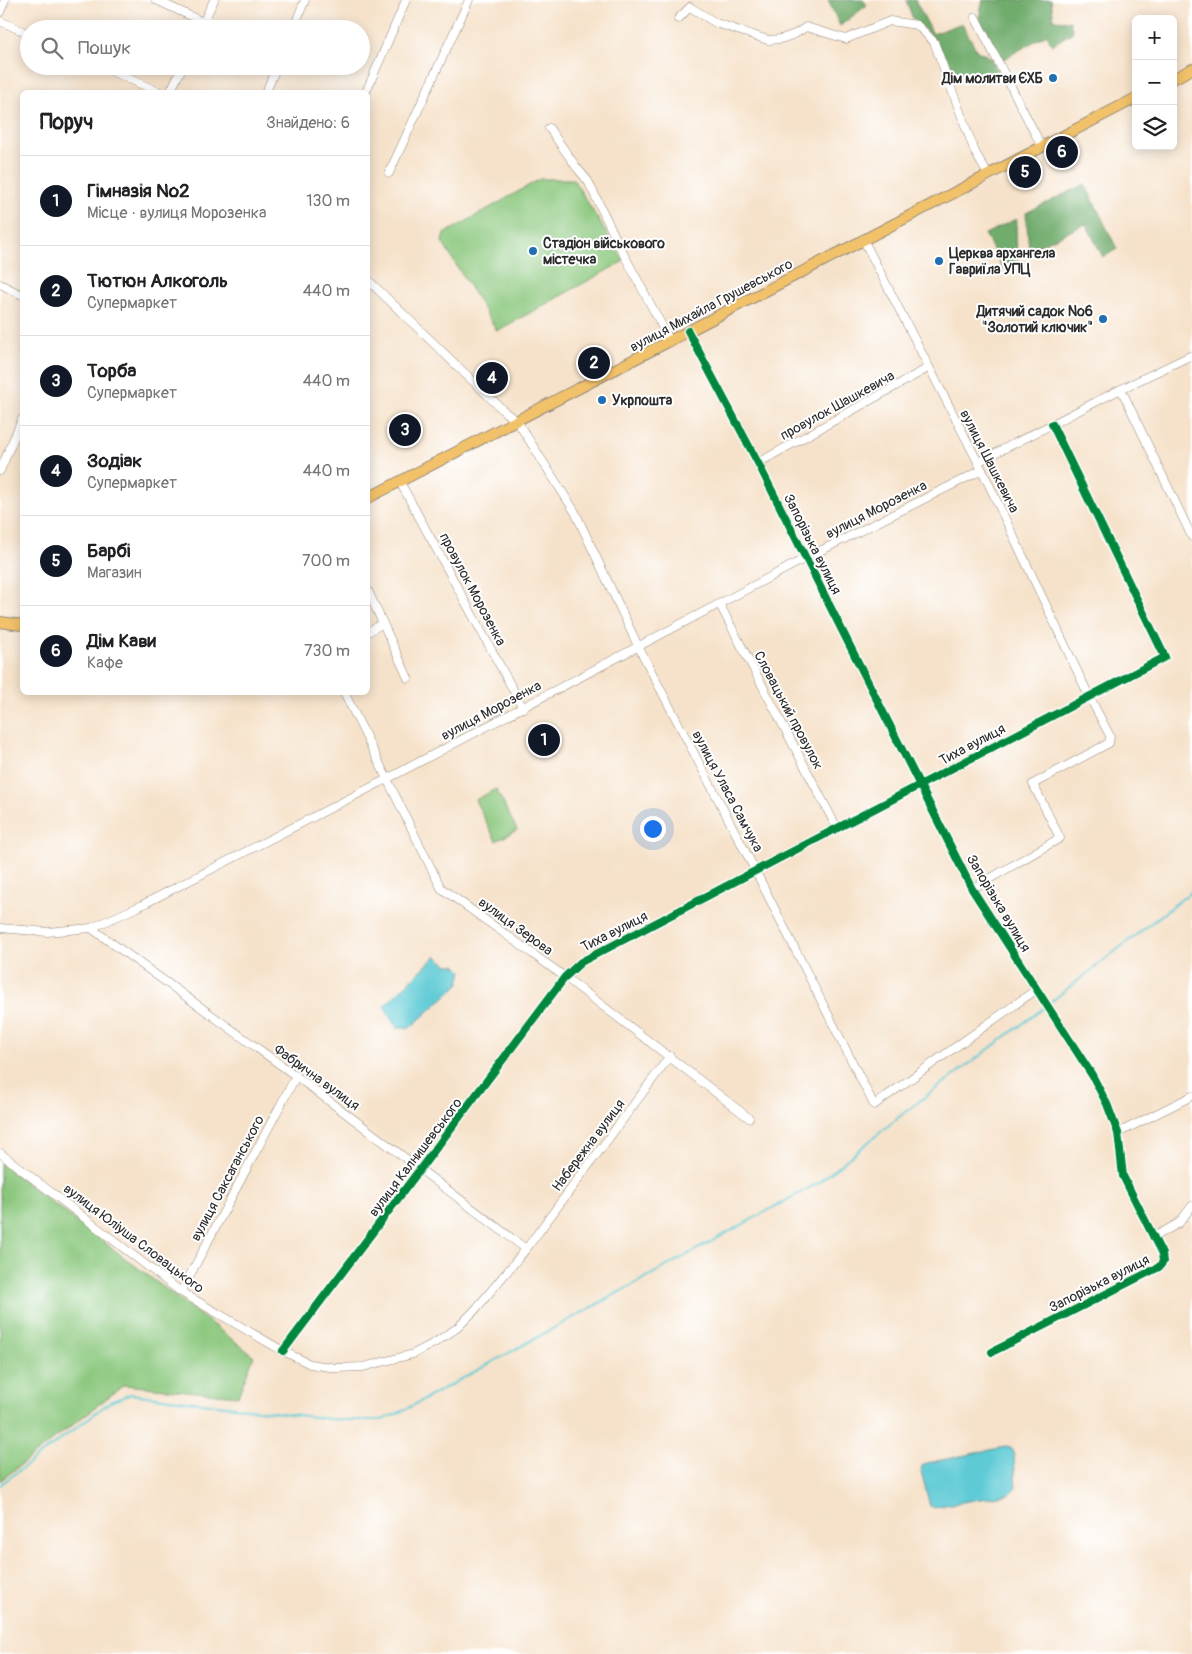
<!DOCTYPE html>
<html lang="uk">
<head>
<meta charset="utf-8">
<style>
  :root { --surface:#fff; --page:#f6f6f6; --text:#202124; --muted:#757577; --line:#e0e0e0; --accent:#111827 }
  body { margin:0; font-family:Pangolin,sans-serif; background:var(--page); color:var(--text) }
  .controls { position:absolute; right:15px; top:15px; display:grid; overflow:hidden; border-radius:8px; box-shadow:0 2px 12px #0003 }
  .controls button { width:45px; height:45px; display:grid; place-items:center; padding:0; border:0; border-bottom:1px solid var(--line); background:var(--surface); color:var(--text); font:25px sans-serif }
  .you { position:absolute; left:652px; top:828px; width:18px; height:18px; margin:-12px; border:4px solid #fff; border-radius:50%; background:#1a73e8; box-shadow:0 0 0 8px #1a73e833 }
  .badge { display:grid; place-items:center; width:32px; height:32px; border-radius:50%; background:var(--accent); color:#fff; font-size:16px; font-weight:700 }
  .pin { position:absolute; translate:-50% -50%; border:2px solid #fff; box-shadow:0 1px 5px #0006 }
  .list { margin:0; padding:0; list-style:none }
  h2 { display:flex; justify-content:space-between; align-items:center; height:65px; margin:0; padding:0 20px; font-size:21px }
  h2 small { font-size:16px; font-weight:400; color:var(--muted) }
  .list li { display:grid; grid-template-columns:32px 1fr auto; gap:15px; align-items:center; box-sizing:border-box; height:90px; padding:0 20px; border-top:1px solid var(--line) }
  .list b { display:block; font-size:19px; white-space:nowrap }
  .list p { margin:0; font-size:16px; white-space:nowrap; color:var(--muted) }
  .list em { font-size:16px; font-style:normal; color:var(--muted) }
  .icon { flex:none; width:28px; height:28px; fill:none; stroke:currentColor; stroke-width:2; stroke-linecap:round; stroke-linejoin:round }
  .map { position:relative; flex:none; width:1192px; height:1654px; overflow:hidden }
  .search { position:absolute; background:var(--surface); box-shadow:0 2px 12px #0003; left:20px; top:20px; width:350px; height:55px; display:flex; align-items:center; gap:12px; box-sizing:border-box; padding:0 18px; border-radius:28px; color:var(--muted); font-size:19px }
  .panel { position:absolute; background:var(--surface); box-shadow:0 2px 12px #0003; left:20px; top:90px; width:350px; height:605px; border-radius:8px }
  .map>svg:first-child { display:block }
</style>
</head>
<body>
<div class="map">
<svg width="1192" height="1654" viewBox="0 0 1192 1654">
  <rect width="100%" height="100%" fill="#fff"/>
  <filter id="ink" filterUnits="userSpaceOnUse"><feTurbulence type="fractalNoise" baseFrequency=".02" numOctaves="2"/><feDisplacementMap in="SourceGraphic" scale="10" xChannelSelector="R" yChannelSelector="G"/><feConvolveMatrix kernelMatrix="1 2 1 2 8 2 1 2 1" color-interpolation-filters="sRGB"/></filter>
  <filter id="wash" filterUnits="userSpaceOnUse"><feTurbulence type="fractalNoise" baseFrequency=".0096" numOctaves="4" result="noise"/><feDisplacementMap in="SourceGraphic" scale="20" xChannelSelector="R" yChannelSelector="G"/><feGaussianBlur stdDeviation="1.12" result="paint"/><feColorMatrix in="noise" values="0 0 0 0 0 0 0 0 0 0 0 0 0 0 0 0 0 1.4 0 .05"/><feComposite in="paint" operator="in"/></filter>
  <g filter="url(#wash)">
    <rect width="100%" height="100%" fill="#f6e2ca"/>
    <!-- green -->
    <g fill="#8ac77d" stroke="#5a7954">
      <polygon points="540,179 573,179 624,261 497,331 442,242 444,234"/>
      <polygon points="496,789 517,830 496,841 475,800"/>
      <polygon points="0,1163 254,1356 238,1396 124,1385 0,1481"/>
    </g>
    <!-- forest -->
    <g fill="#6fac6c" stroke="#4d6c4c">
      <polygon points="828,0 863,0 867,5 840,26"/>
      <polygon points="906,0 915,0 933,34 962,23 977,51 990,57 998,72 980,79 952,76 936,41 913,19"/>
      <polygon points="983,0 1051,0 1054,20 1070,21 1073,32 1052,45 1047,34 1002,60 979,18"/>
      <polygon points="1085,184 1117,249 1103,257 1086,224 1029,250 1026,213"/>
      <polygon points="1016,219 1017,261 1003,269 985,234"/>
    </g>
    <!-- water -->
    <g fill="#5dcad5" stroke="#447a80">
      <polygon points="436,956 448,965 456,965 462,971 459,984 410,1028 397,1028 384,1006"/>
      <polygon points="1005,1447 1011,1448 1014,1455 1016,1488 1010,1494 933,1507 930,1506 921,1471 922,1466 927,1463"/>
    </g>
    <g fill="none" stroke-linecap="round" stroke-linejoin="round">
      <!-- stream -->
      <g stroke="#5dcad5" stroke-width="2">
        <polyline points="1052,1001 1192,891"/>
        <polyline points="0,1485 110,1402 131,1394 338,1420 382,1420 403,1411 818,1183 909,1109 1045,1007"/>
      </g>
    </g>
  </g>
  <g filter="url(#ink)">
    <g fill="none" stroke-linecap="round" stroke-linejoin="round">
      <!-- minor casing -->
      <g stroke="#90867a" stroke-width="9">
        <g id="minor">
          <polyline points="156,0 203,22"/>
          <polyline points="0,12 5,0"/>
          <polyline points="975,17 1042,147"/>
          <polyline points="678,19 690,7 716,23 768,40 781,39 795,34 806,27 846,39 890,21 917,25 934,42 975,152 988,175"/>
          <polyline points="0,21 29,34"/>
          <polyline points="200,29 214,0"/>
          <polyline points="293,29 305,0"/>
          <polyline points="100,66 159,92"/>
          <polyline points="170,92 183,66"/>
          <polyline points="266,92 277,66"/>
          <polyline points="366,92 406,0"/>
          <polyline points="549,128 577,168 588,181 621,249 670,341"/>
          <polyline points="389,173 469,0"/>
          <polyline points="863,239 982,470 1089,696 1110,736 1109,743 1033,784 1060,838 972,889"/>
          <polyline points="368,280 506,413 517,421 575,512 638,646 756,872 874,1105 1037,989"/>
          <polyline points="0,284 22,295"/>
          <polyline points="688,331 758,463 972,889 1092,1075 1107,1104 1118,1133 1123,1176 1162,1254 1163,1262 1159,1267 992,1352"/>
          <polyline points="1121,389 1192,537"/>
          <polyline points="978,462 1121,389 1192,355"/>
          <polyline points="758,463 928,368"/>
          <polyline points="0,471 22,419"/>
          <polyline points="400,482 523,708"/>
          <polyline points="368,591 408,678"/>
          <polyline points="720,605 837,828"/>
          <polyline points="368,632 383,623"/>
          <polyline points="344,692 441,888 565,977 749,1118"/>
          <polyline points="0,928 47,932 91,928 138,907 387,779 806,558 982,470"/>
          <polyline points="91,928 296,1076 526,1249"/>
          <polyline points="1118,1133 1192,1096"/>
          <polyline points="0,1153 181,1292 283,1351 310,1364 336,1368 363,1367 413,1354 436,1342 457,1328 475,1310 526,1249 670,1056"/>
          <polyline points="1154,1237 1179,1223 1192,1206"/>
          <polyline points="181,1292 296,1076"/>
          <polyline points="283,1351 565,977 581,962 1165,657 1052,424"/>
        </g>
      </g>
      <!-- major casing -->
      <g stroke="#90867a" stroke-width="12">
        <g id="major">
          <polyline points="1173,79 1192,69"/>
          <polyline points="368,498 1136,98"/>
          <polyline points="0,622 22,625"/>
        </g>
      </g>
      <!-- minor -->
      <use href="#minor" stroke="#fff" stroke-width="8"/>
      <!-- major -->
      <use href="#major" stroke="#f2c26a" stroke-width="10"/>
      <!-- cycleway casing -->
      <g stroke="#fff" stroke-width="11">
        <g id="cycleway">
          <polyline points="688,331 758,463 972,889 1092,1075 1107,1104 1118,1133 1123,1176 1162,1254 1163,1262 1159,1267 992,1352"/>
          <polyline points="283,1351 565,977 581,962 1165,657 1052,424"/>
        </g>
      </g>
      <!-- cycleway -->
      <use href="#cycleway" stroke="#00873e" stroke-width="8"/>
    </g>
  </g>
  <!-- markers -->
  <g fill="#1f6fb2" stroke="#fff" stroke-width="2">
    <circle cx="1053" cy="78" r="5"/>
    <circle cx="533" cy="251" r="5"/>
    <circle cx="939" cy="261" r="5"/>
    <circle cx="1103" cy="319" r="5"/>
    <circle cx="602" cy="400" r="5"/>
  </g>
  <g text-anchor="middle" stroke-width="4" stroke-linejoin="round" paint-order="stroke">
    <!-- poi labels -->
    <g font-size="14" font-weight="bold" fill="#2b2b2b" stroke="#fff" text-anchor="start">
      <text x="1043" y="83" text-anchor="end">Дім молитви ЄХБ</text>
      <text x="543" y="248">Стадіон військового<tspan x="543" dy="16">містечка</tspan></text>
      <text x="949" y="258">Церква архангела<tspan x="949" dy="16">Гавриїла УПЦ</tspan></text>
      <text x="1093" y="316" text-anchor="end">Дитячий садок №6<tspan x="1093" dy="16">"Золотий ключик"</tspan></text>
      <text x="612" y="405">Укрпошта</text>
    </g>
    <!-- street labels -->
    <g font-size="14" fill="#2b2b2b" stroke="#fff">
      <text transform="translate(711 305) rotate(-28)" y="5">вулиця Михайла Грушевського</text>
      <text transform="translate(837 405) rotate(-29)" y="5">провулок Шашкевича</text>
      <text transform="translate(990 461) rotate(63)" y="5">вулиця Шашкевича</text>
      <text transform="translate(876 509) rotate(-27)" y="5">вулиця Морозенка</text>
      <text transform="translate(813 544) rotate(63)" y="5">Запорізька вулиця</text>
      <text transform="translate(473 589) rotate(62)" y="5">провулок Морозенка</text>
      <text transform="translate(491 710) rotate(-28)" y="5">вулиця Морозенка</text>
      <text transform="translate(789 710) rotate(62)" y="5">Словацький провулок</text>
      <text transform="translate(972 744) rotate(-28)" y="5">Тиха вулиця</text>
      <text transform="translate(728 791) rotate(62)" y="5">вулиця Уласа Самчука</text>
      <text transform="translate(999 903) rotate(59)" y="5">Запорізька вулиця</text>
      <text transform="translate(516 926) rotate(36)" y="5">вулиця Зерова</text>
      <text transform="translate(614 931) rotate(-27)" y="5">Тиха вулиця</text>
      <text transform="translate(317 1077) rotate(36)" y="5">Фабрична вулиця</text>
      <text transform="translate(588 1145) rotate(-53)" y="5">Набережна вулиця</text>
      <text transform="translate(415 1157) rotate(-53)" y="5">вулиця Калнишевського</text>
      <text transform="translate(227 1178) rotate(-62)" y="5">вулиця Саксаганського</text>
      <text transform="translate(134 1238) rotate(37)" y="5">вулиця Юліуша Словацького</text>
      <text transform="translate(1099 1283) rotate(-27)" y="5">Запорізька вулиця</text>
    </g>
  </g>
</svg>
<div class="controls">
<button>+</button>
<button>−</button>
<button><svg class="icon" aria-label="layers" viewBox="0 0 24 24"><path d="M12 4l9 5-9 5-9-5zM3 14l9 5 9-5"/></svg></button>
</div>
<div class="you"></div>
<div class="pin badge" style="left:544px;top:740px">1</div>
<div class="pin badge" style="left:594px;top:363px">2</div>
<div class="pin badge" style="left:405px;top:430px">3</div>
<div class="pin badge" style="left:492px;top:378px">4</div>
<div class="pin badge" style="left:1025px;top:172px">5</div>
<div class="pin badge" style="left:1062px;top:152px">6</div>
<div class="search"><svg class="icon" aria-label="search" viewBox="0 0 24 24"><circle cx="10" cy="10" r="6"/><path d="M15 15l6 6"/></svg>Пошук</div>
<section class="panel">
<h2>Поруч<small>Знайдено: 6</small></h2>
<ul class="list">
<li><span class="badge">1</span><div><b>Гімназія №2</b><p>Місце · вулиця Морозенка</p></div><em>130 m</em></li>
<li><span class="badge">2</span><div><b>Тютюн Алкоголь</b><p>Супермаркет</p></div><em>440 m</em></li>
<li><span class="badge">3</span><div><b>Торба</b><p>Супермаркет</p></div><em>440 m</em></li>
<li><span class="badge">4</span><div><b>Зодіак</b><p>Супермаркет</p></div><em>440 m</em></li>
<li><span class="badge">5</span><div><b>Барбі</b><p>Магазин</p></div><em>700 m</em></li>
<li><span class="badge">6</span><div><b>Дім Кави</b><p>Кафе</p></div><em>730 m</em></li>
</ul>
</section>
</div>
</body>
</html>
